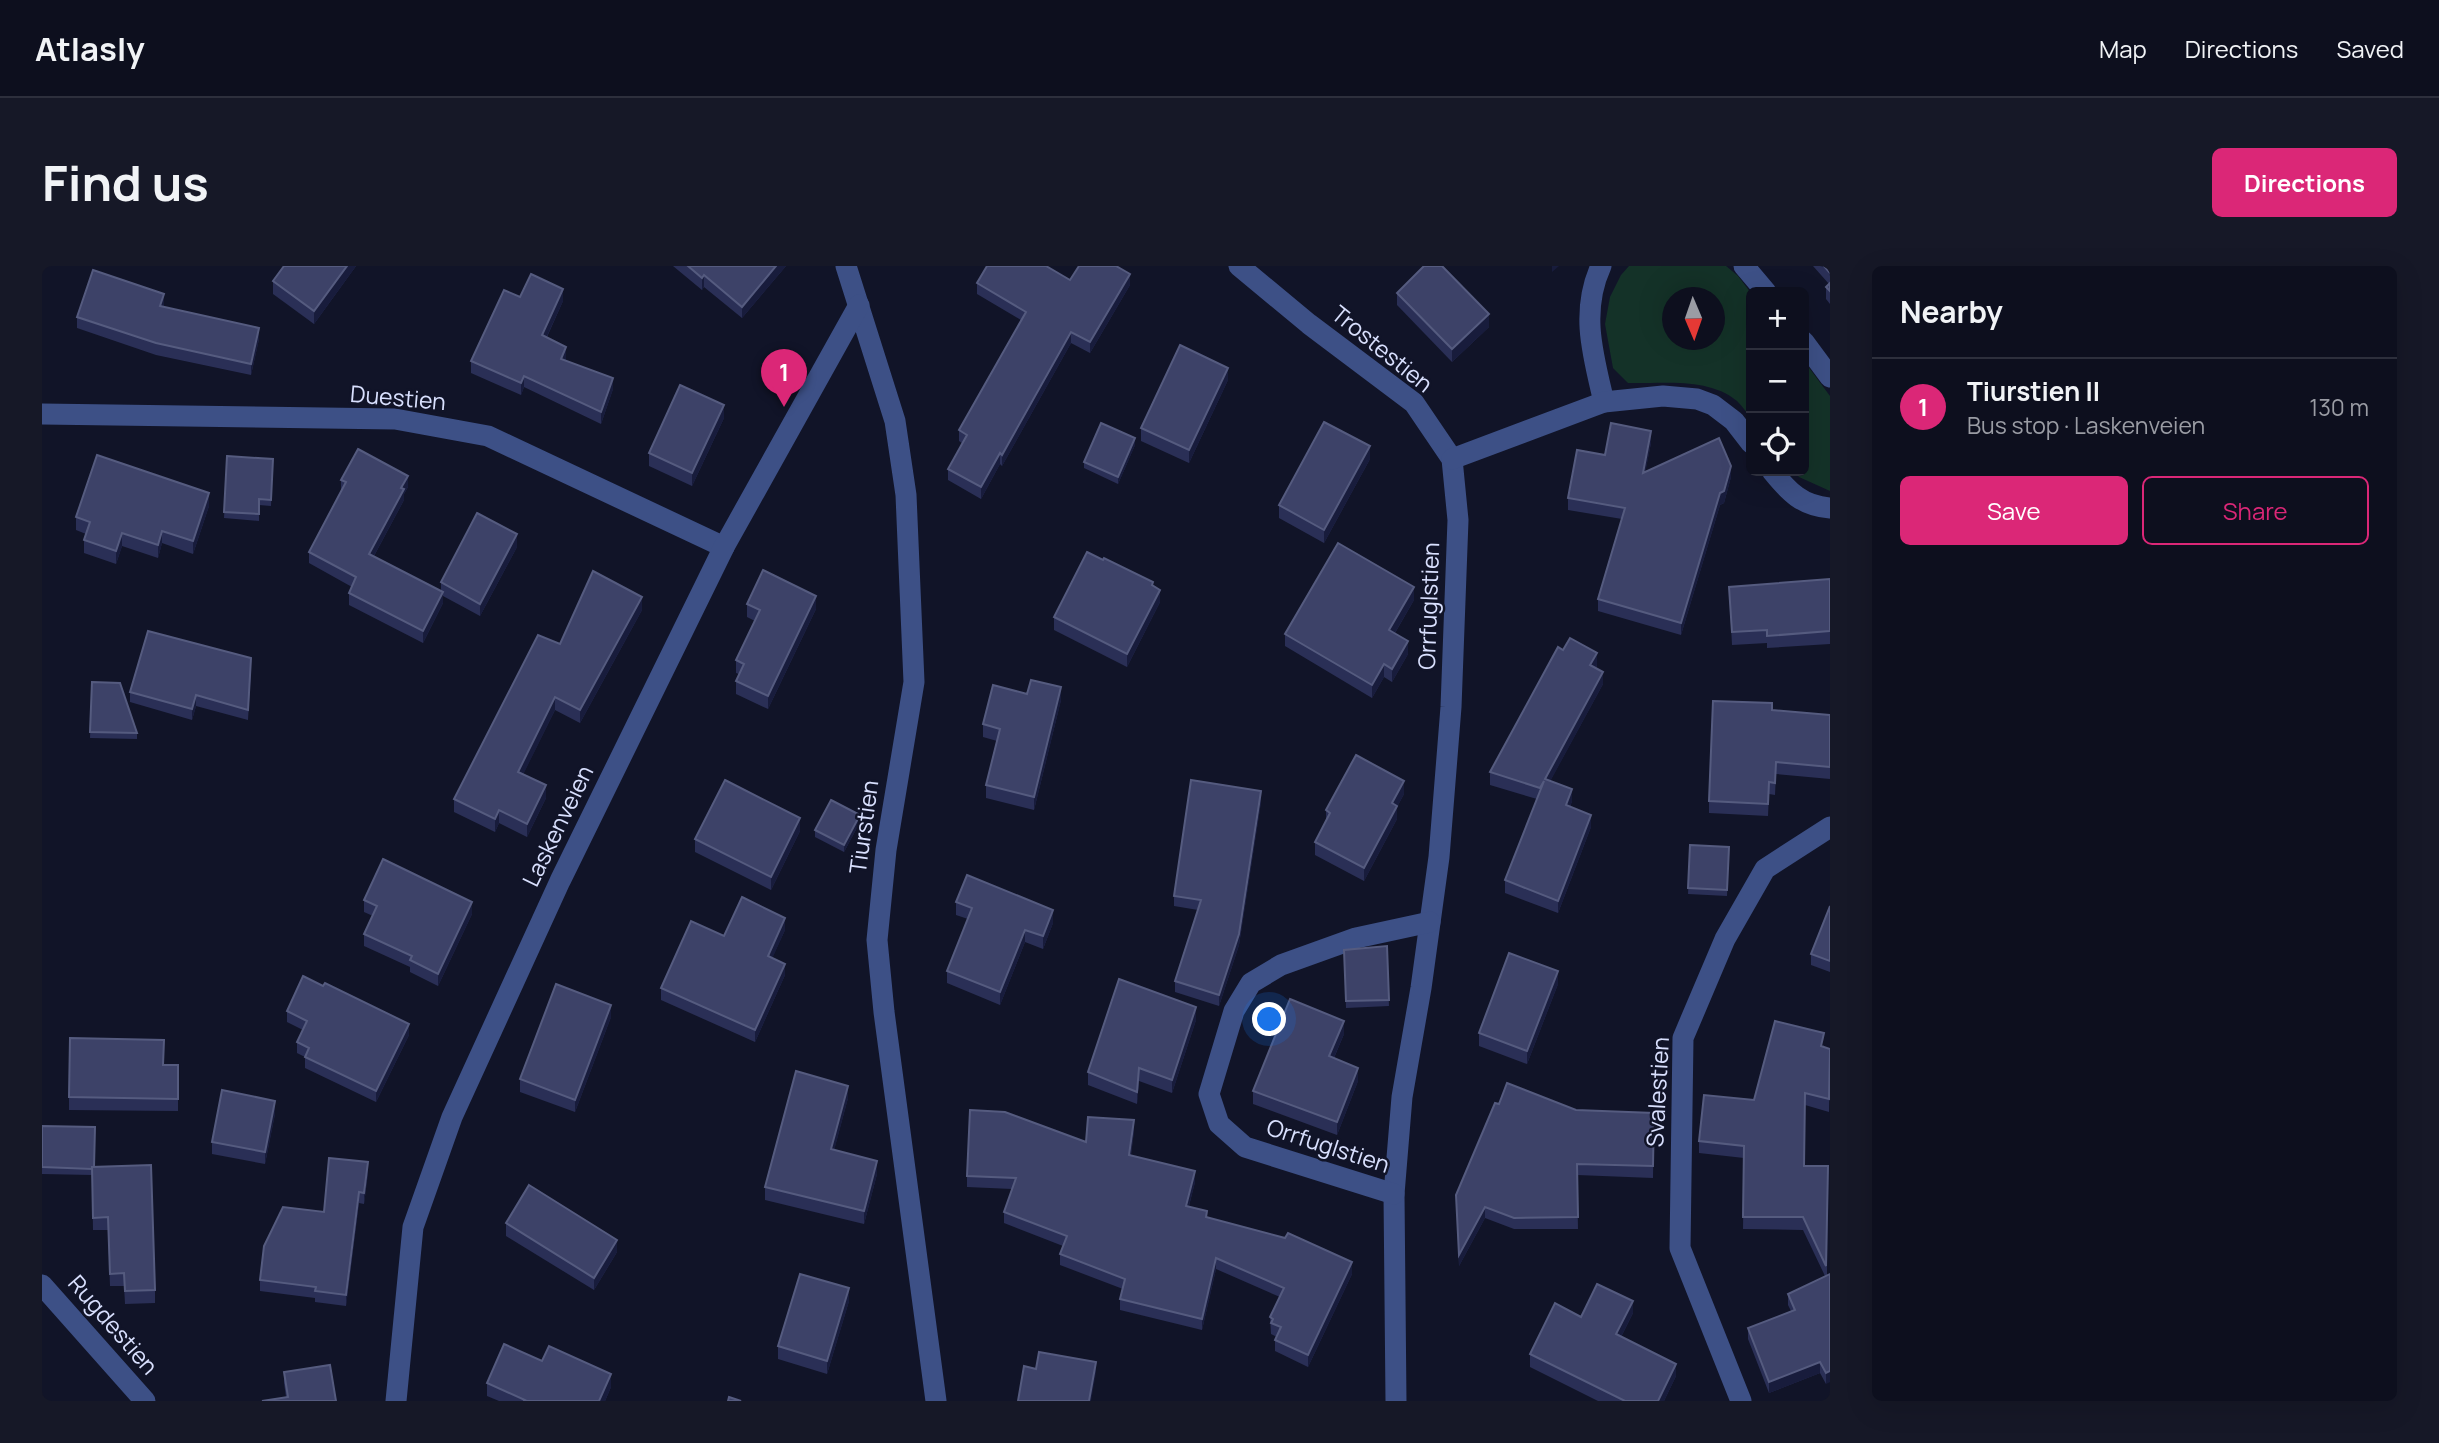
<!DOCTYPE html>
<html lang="en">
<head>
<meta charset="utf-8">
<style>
  :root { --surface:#0d0f1e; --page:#161827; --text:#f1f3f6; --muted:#9a9ca4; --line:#2d2f3c; --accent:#db2777 }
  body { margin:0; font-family:Manrope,sans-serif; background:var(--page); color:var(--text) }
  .controls { position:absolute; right:21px; top:21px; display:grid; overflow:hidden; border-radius:10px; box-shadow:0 7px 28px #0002 }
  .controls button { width:63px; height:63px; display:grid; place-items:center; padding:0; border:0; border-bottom:2px solid var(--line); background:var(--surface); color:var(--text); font:35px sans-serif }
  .compass { position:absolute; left:1620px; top:21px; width:63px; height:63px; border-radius:50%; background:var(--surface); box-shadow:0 7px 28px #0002; rotate:178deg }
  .you { position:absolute; left:1228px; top:754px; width:24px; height:24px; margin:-18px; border:5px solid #fff; border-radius:50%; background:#1a73e8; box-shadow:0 0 0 10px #1a73e833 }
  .badge { display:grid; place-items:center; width:46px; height:46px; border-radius:50%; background:var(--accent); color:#fff; font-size:23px; font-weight:700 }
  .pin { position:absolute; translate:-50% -58px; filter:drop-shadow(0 2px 4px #0008) }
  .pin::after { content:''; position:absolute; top:37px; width:24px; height:21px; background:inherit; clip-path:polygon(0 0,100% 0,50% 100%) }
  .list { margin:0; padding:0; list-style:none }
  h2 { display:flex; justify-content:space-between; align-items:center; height:91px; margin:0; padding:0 28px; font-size:30px }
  h2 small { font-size:23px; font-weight:400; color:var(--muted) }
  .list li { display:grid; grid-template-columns:46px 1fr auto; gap:21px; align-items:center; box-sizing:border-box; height:98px; padding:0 28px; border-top:2px solid var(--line) }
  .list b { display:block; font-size:26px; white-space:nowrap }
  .list p { margin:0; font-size:23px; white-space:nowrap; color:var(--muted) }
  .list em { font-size:23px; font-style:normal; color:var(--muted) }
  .actions { display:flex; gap:14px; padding:21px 28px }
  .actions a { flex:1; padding:16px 0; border:2px solid var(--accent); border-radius:10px; text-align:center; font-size:24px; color:var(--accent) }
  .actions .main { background:var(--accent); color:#fff }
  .icon { flex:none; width:38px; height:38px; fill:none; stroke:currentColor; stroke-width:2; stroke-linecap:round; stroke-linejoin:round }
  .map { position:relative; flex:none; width:1788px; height:1135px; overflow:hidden; border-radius:10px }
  header { display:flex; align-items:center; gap:42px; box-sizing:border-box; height:98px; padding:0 35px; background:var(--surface); border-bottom:2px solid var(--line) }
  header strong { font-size:33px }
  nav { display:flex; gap:38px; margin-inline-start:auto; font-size:24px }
  .intro { display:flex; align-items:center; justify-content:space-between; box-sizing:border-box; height:168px; padding:0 42px }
  h1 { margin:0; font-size:49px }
  .button { padding:18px 32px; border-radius:10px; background:var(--accent); color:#fff; font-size:24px; font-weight:700 }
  main { display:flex; gap:42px; padding:0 42px }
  aside { flex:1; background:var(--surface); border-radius:10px; box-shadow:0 7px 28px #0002 }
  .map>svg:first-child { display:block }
</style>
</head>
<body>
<header>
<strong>Atlasly</strong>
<nav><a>Map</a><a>Directions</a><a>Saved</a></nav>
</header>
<div class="intro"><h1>Find us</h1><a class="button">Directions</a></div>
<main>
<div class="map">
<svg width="1788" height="1135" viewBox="0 0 1788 1135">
  <rect width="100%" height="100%" fill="#111428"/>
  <!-- green -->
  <g fill="#143228" fill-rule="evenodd">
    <path d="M1587,0h97l12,10 13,17v125c-4,-5 -9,-12 -14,-17 -29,-24 -75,-17 -109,-18l-15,-15 -8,-44 5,-27 11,-22zM1630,32h42v42h-42z"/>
    <polygon points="1762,95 1788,130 1788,225 1757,211 1752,205 1762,205"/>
  </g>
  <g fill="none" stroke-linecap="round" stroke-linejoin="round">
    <!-- minor -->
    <g stroke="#3d5086" stroke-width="21">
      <polyline points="804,0 853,155 864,229 872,416 844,584 835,674 842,746 894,1135"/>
      <polyline points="1197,0 1267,58 1372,137 1410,193 1416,254 1409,441 1397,591 1379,722 1360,831 1352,928 1354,1135"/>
      <path d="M1559,0c-21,46 -8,89 3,136"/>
      <polyline points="1702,0 1724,26"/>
      <polyline points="1762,76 1788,111"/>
      <polyline points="0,148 353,153 446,170 682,281"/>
      <polyline points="1410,193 1562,136 1621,130 1655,133 1671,139 1692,155 1709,177"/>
      <path d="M1730,205c17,21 30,35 58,37"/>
      <polyline points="1352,928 1203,881 1177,858 1167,828 1192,745 1209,717 1239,699 1314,672 1388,656"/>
      <polyline points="0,1019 103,1135"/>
      <polyline points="354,1135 371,961 410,851 518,615 682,281 817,39"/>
      <polyline points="1699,1135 1638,982 1641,772 1683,673 1723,603 1788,561"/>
    </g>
  </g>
  <!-- wall -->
  <g fill="#2a2f56">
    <polygon points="242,0 314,0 272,58 231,28 231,15"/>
    <polygon points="631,0 744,0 700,52 662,21 660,24"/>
    <polygon points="1771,0 1788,0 1788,38 1784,33 1784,21 1787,18"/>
    <polygon points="1028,14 1088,19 1048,87 1029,77 960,200 958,198 939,233 906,214 906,203 920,177 917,175 917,164 979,54 935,28 935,17"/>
    <polygon points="1355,27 1447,61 1410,96 1355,39"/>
    <polygon points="478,31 521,35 505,71 524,93 523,95 571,123 559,158 482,121 479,129 429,107 429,95"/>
    <polygon points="122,39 121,41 217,73 209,109 114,89 35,62 35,51"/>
    <polygon points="1186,114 1147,197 1099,175 1099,162"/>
    <polygon points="682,152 650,220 607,200 607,187"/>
    <polygon points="1609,177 1603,206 1689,211 1682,237 1678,239 1639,369 1556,345 1556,333 1580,253 1526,244 1526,232 1563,189"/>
    <polygon points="1093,179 1076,218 1042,202 1042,196"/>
    <polygon points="185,190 231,193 229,240 217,239 217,255 182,252"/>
    <polygon points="1328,193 1282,277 1237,252 1237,239"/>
    <polygon points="299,214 366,221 362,228 362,234 332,290 399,325 399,316 475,281 438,350 401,330 401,337 381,377 307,339 307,327 310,321 267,297 267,286 299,225"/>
    <polygon points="167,240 151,288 120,277 116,292 80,280 74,298 42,287 42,274 44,268 34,264 34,251"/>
    <polygon points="1788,313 1788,378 1725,382 1725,377 1690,379 1687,321"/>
    <polygon points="1111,320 1118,336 1085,401 1012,364 1012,351"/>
    <polygon points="1372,334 1353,367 1366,388 1350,416 1342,411 1330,432 1243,380 1243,368"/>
    <polygon points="705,338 774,343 726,443 694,428 694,415 697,408 694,407 694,394 713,355 705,351"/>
    <polygon points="600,344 538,457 513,444 481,508 504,532 485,571 457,557 453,566 412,546 412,533 518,378"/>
    <polygon points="1521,384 1555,399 1554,402 1561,418 1508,515 1530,535 1528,541 1549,561 1516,647 1463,627 1463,614 1495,533 1448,519 1448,506"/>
    <polygon points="209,403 206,454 154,440 150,454 88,436 88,426"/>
    <polygon points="50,416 95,467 95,473 48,472"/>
    <polygon points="985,428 1019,434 992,544 944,532 944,519 955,475 941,471 941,458"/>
    <polygon points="1730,444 1788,449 1788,513 1734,508 1733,529 1727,528 1726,550 1667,547 1667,535"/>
    <polygon points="1362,528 1355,541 1355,553 1322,615 1273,589 1273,576 1284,555 1284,544"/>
    <polygon points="1219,536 1197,679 1177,740 1133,726 1133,715 1156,644 1132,640 1132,630"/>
    <polygon points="818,556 802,586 773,571 773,564"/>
    <polygon points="758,565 729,624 653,586 653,573"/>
    <polygon points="1648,579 1687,581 1685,630 1646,628"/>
    <polygon points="322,634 430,648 396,720 368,706 368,701 322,680 322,668 331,650 322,646"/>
    <polygon points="914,636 1011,657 1001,683 983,676 958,739 905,717 905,705 926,653 914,649"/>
    <polygon points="1788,640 1788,706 1769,699 1769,688"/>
    <polygon points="743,664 730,692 743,709 713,776 619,734 619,722 682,670"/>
    <polygon points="1345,680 1347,740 1304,742 1302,684"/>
    <polygon points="1516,718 1485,798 1437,780 1437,767"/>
    <polygon points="245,745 367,769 334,836 263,802 263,791 255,787 255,776 261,764 245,756"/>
    <polygon points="569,751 533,846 478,826 478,813"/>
    <polygon points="1154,754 1130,827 1097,815 1095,838 1046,819 1046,806"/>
    <polygon points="1302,768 1292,792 1316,815 1295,869 1211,838 1211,825"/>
    <polygon points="1782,779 1781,781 1788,783 1787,846 1763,839 1762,900 1786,900 1784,1118 1778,1107 1727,1127 1706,1073 1706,1062 1749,1045 1746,1039 1746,1028 1783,1010 1761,964 1701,963 1702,892 1657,887 1657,875 1712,834"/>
    <polygon points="122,799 136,799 136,845 27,844 27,831"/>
    <polygon points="806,832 792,884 835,908 822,958 723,934 723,921"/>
    <polygon points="1457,838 1534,844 1612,847 1611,912 1535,909 1536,963 1472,963 1443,952 1417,1000 1414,929"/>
    <polygon points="233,848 223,898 170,888 170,876"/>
    <polygon points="0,860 52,901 113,1024 113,1037 83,1038 82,1020 68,1020 66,964 51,964 50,909 0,908"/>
    <polygon points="1092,865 1089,889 1153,916 1147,940 1165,952 1310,1008 1266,1101 1233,1085 1233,1074 1235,1071 1229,1068 1228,1051 1238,1031 1174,1003 1160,1064 1078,1044 1078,1033 1081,1023 1018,999 1018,988 1021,980 962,957 962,946 970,923 925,921 925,910 1044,876"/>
    <polygon points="326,907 322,938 317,937 304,1040 273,1036 273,1032 218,1025 218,1014 282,946"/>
    <polygon points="464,957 575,986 552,1024 464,970"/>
    <polygon points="807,1035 785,1108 736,1093 736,1080"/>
    <polygon points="1591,1047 1579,1071 1634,1110 1622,1135 1556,1135 1488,1101 1488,1088 1539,1051"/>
    <polygon points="500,1095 569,1121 563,1135 457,1135 445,1130 445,1117"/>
    <polygon points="242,1106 294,1135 244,1131 242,1117"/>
  </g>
  <!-- shaded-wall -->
  <g fill="#181c3c">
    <polygon points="305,0 314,0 272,58 272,45"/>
    <polygon points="734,0 744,0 700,52 700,41"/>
    <polygon points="1510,0 1517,0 1510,6"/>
    <polygon points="1088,8 1088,19 1048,87 1048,76"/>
    <polygon points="662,9 662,21 660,24 660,12"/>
    <polygon points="521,23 521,35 500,81 500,69"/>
    <polygon points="122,28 122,39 118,52 118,40"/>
    <polygon points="1447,48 1447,61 1410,96 1410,83"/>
    <polygon points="217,62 217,73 209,109 209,98"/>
    <polygon points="1029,66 1029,77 960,200 960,189"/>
    <polygon points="524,81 524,93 519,105 519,93"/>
    <polygon points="1186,102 1186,114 1147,197 1147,184"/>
    <polygon points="482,110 482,121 479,129 479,117"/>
    <polygon points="571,112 571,123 559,158 559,146"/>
    <polygon points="682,139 682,152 650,220 650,207"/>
    <polygon points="1609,165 1609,177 1601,219 1601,207"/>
    <polygon points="1093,172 1093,179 1076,218 1076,211"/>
    <polygon points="1328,180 1328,193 1282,277 1282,264"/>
    <polygon points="958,187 958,198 939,233 939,221"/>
    <polygon points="1689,200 1689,211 1682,237 1678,239 1639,369 1639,357 1678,227"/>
    <polygon points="366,210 366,221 362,228 362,234 327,299 327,288"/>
    <polygon points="167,227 167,240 151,288 151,275"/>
    <polygon points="120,265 120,277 116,292 116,279"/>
    <polygon points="80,267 80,280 74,298 74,285"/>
    <polygon points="475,268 475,281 438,350 438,338"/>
    <polygon points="1372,321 1372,334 1347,377 1347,364"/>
    <polygon points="1118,324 1118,336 1085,401 1085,388"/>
    <polygon points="401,326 401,337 381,377 381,365"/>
    <polygon points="774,330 774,343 726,443 726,430"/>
    <polygon points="600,331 600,344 538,457 538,444"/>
    <polygon points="1366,375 1366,388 1350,416 1350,403"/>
    <polygon points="1555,387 1555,399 1548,411 1548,399"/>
    <polygon points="1342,398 1342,411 1330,432 1330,419"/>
    <polygon points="1561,406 1561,418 1503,525 1503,513"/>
    <polygon points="1019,421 1019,434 992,544 992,531"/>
    <polygon points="154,429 154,440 150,454 150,443"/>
    <polygon points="513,431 513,444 476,519 476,506"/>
    <polygon points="1362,515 1362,528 1355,541 1355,553 1322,615 1322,602 1350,537"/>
    <polygon points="504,519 504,532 485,571 485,558"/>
    <polygon points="1530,523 1530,535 1524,552 1524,539"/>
    <polygon points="1219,525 1219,536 1197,679 1177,740 1177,729"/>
    <polygon points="457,544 457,557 453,566 453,553"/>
    <polygon points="818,549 818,556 802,586 802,579"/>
    <polygon points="1549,549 1549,561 1516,647 1516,635"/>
    <polygon points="758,552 758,565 729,624 729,611"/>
    <polygon points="430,636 430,648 396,720 396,708"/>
    <polygon points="1011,644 1011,657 1001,683 1001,670"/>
    <polygon points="743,652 743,664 726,702 726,690"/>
    <polygon points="983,664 983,676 958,739 958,726"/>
    <polygon points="743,698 743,709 713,776 713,764"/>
    <polygon points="1516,705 1516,718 1485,798 1485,785"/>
    <polygon points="569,739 569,751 533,846 533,834"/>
    <polygon points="1154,741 1154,754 1130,827 1130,814"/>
    <polygon points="1302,755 1302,768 1287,803 1287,790"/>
    <polygon points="367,758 367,769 334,836 334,825"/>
    <polygon points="1097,802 1097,815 1095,838 1095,826"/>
    <polygon points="1316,802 1316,815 1295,869 1295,856"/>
    <polygon points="806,820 806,832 789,896 789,883"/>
    <polygon points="233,835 233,848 223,898 223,886"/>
    <polygon points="1092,854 1092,865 1087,900 1087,889"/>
    <polygon points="835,895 835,908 822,958 822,945"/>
    <polygon points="326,896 326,907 322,938 322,927"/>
    <polygon points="1153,905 1153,916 1144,951 1144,940"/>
    <polygon points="317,926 317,937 304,1040 304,1029"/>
    <polygon points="1443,941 1443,952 1417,1000 1417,989"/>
    <polygon points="575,974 575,986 552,1024 552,1012"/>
    <polygon points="1174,992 1174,1003 1160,1064 1160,1053"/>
    <polygon points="1310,996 1310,1008 1266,1101 1266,1089"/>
    <polygon points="807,1022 807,1035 785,1108 785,1095"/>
    <polygon points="1591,1035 1591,1047 1574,1081 1574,1068"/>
    <polygon points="1054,1096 1054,1107 1049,1135 1047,1135"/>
    <polygon points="1778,1096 1778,1107 1727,1127 1727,1116"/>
    <polygon points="1634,1098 1634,1110 1622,1135 1616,1135"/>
    <polygon points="1788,1105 1788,1116 1784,1118 1784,1107"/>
    <polygon points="569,1108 569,1121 563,1135 557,1135"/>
  </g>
  <!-- building -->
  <g fill="#3d4268" stroke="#555b7f" stroke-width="2">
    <polygon points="242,0 305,0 272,45 231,15"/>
    <polygon points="646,0 734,0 700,41 662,9 660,12"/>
    <polygon points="945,0 1004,0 1028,14 1037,0 1074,0 1088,8 1048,76 1029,66 960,189 958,187 939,221 906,203 925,169 917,164 984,46 935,17"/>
    <polygon points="1382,0 1400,0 1447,48 1410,83 1355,27"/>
    <polygon points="1782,0 1788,0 1788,7"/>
    <polygon points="51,4 122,28 118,40 217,62 209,98 114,77 35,51"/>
    <polygon points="489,8 521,23 500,69 524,81 519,93 571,112 559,146 482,110 479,117 429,95 462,24 478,31"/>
    <polygon points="1788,17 1788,25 1784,21"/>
    <polygon points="1138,79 1186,102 1147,184 1099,162"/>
    <polygon points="638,119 682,139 650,207 607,187"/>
    <polygon points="1282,156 1328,180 1282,264 1237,239"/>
    <polygon points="1059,157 1093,172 1076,211 1042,196"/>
    <polygon points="1569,157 1609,165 1601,207 1677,172 1689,200 1682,225 1678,227 1639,357 1556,333 1583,242 1526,232 1535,184 1563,189"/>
    <polygon points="316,183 366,210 359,222 362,223 327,288 401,326 381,365 307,327 314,311 267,286 304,216 299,214"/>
    <polygon points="55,189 167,227 151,275 120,265 116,279 80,267 74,285 42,274 48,256 34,251"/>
    <polygon points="185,190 231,193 229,234 217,233 217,248 182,246"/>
    <polygon points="435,247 475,268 438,338 399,316"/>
    <polygon points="1296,277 1372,321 1347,364 1366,375 1350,403 1342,398 1330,419 1243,368"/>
    <polygon points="1045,286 1061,294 1062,292 1111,316 1110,319 1118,324 1085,388 1012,351"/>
    <polygon points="721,304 774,330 726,430 694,415 702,398 694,394 718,344 705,338"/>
    <polygon points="551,305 600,331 538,444 513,431 476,506 504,519 485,558 457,544 453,553 412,533 496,369 518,378"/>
    <polygon points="1788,313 1788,365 1725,370 1725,364 1690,366 1687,321"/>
    <polygon points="106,365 209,392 206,444 154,429 150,443 88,426"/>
    <polygon points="1528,372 1555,387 1548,399 1561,406 1503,513 1530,523 1524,539 1549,549 1516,635 1463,614 1502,515 1498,522 1448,506 1516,381 1521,384"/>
    <polygon points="989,414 1019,421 992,531 944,519 958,463 941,458 951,419 985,428"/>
    <polygon points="50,416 78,417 95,467 48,466"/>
    <polygon points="1671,435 1730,437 1730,444 1788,449 1788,501 1734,496 1733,517 1727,516 1726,538 1667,535"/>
    <polygon points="1314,489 1362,515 1350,537 1355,540 1322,602 1273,576 1288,547 1284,544"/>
    <polygon points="683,514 758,552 729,611 653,573"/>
    <polygon points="1149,514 1219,525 1197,668 1177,729 1133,715 1159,634 1132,630"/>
    <polygon points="789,534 818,549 802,579 773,564"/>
    <polygon points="1648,579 1687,581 1685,624 1646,622"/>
    <polygon points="341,593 430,636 396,708 368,694 370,690 322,668 335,640 322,634"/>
    <polygon points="925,609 1011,644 1001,670 983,664 958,726 905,705 930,642 914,636"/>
    <polygon points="700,631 743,652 726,690 743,698 713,764 619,722 649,655 682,670"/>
    <polygon points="1788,640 1788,695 1769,688"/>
    <polygon points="1345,680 1347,734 1304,735 1302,684"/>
    <polygon points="1467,687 1516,705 1485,785 1437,767"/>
    <polygon points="261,710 281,720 283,717 367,758 334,825 263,791 267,782 255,776 265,755 245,745"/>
    <polygon points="1077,713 1154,741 1130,814 1097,802 1095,826 1046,806"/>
    <polygon points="514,718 569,739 533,834 478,813"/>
    <polygon points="1248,733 1302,755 1287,790 1316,802 1295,856 1211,825"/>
    <polygon points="1733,755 1782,767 1779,780 1788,783 1787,833 1763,827 1762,900 1786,900 1784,1000 1761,951 1701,951 1702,880 1657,875 1662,829 1712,834"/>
    <polygon points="28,772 122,774 121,799 136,799 136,833 27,831"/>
    <polygon points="754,805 806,820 789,883 835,895 822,945 723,921"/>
    <polygon points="1465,817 1534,844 1612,847 1611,900 1535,898 1536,951 1472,952 1443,941 1417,989 1414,929 1453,837 1457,838"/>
    <polygon points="180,824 233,835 223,886 170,876"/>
    <polygon points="928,844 963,846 1044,876 1046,851 1092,854 1087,889 1153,905 1144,940 1165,945 1164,951 1243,972 1246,967 1310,996 1266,1089 1233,1074 1239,1061 1229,1057 1231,1053 1228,1051 1242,1022 1174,992 1160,1053 1078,1033 1083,1013 1018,988 1025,970 962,946 974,912 925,910"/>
    <polygon points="0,860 53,861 52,901 50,901 50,903 0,901"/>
    <polygon points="287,892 326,896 322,927 317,926 304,1029 273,1025 274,1021 218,1014 222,980 241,941 282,946"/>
    <polygon points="109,899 113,1024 83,1025 82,1007 68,1008 66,951 51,952 50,901"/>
    <polygon points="487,919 575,974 552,1012 464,957"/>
    <polygon points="758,1008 807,1022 785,1095 736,1080"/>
    <polygon points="1788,1008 1788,1105 1784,1107 1778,1096 1727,1116 1706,1062 1753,1044 1746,1028"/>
    <polygon points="1555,1018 1591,1035 1574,1068 1634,1098 1616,1135 1583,1135 1488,1088 1513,1037 1539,1051"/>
    <polygon points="462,1078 500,1095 507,1080 569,1108 557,1135 482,1135 483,1134 445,1117"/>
    <polygon points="997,1086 1054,1096 1047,1135 976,1135 982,1100 994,1103"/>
    <polygon points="288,1099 294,1135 220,1135 246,1131 242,1106"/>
    <polygon points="687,1131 699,1135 686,1135"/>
  </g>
  <g text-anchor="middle" stroke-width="5" stroke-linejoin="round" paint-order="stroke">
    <!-- street labels -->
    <g font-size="23" fill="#d9e0fe" stroke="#111428">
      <text transform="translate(1340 83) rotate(39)" y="8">Trostestien</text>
      <text transform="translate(356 132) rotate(5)" y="8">Duestien</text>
      <text transform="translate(1387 340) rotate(-88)" y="8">Orrfuglstien</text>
      <text transform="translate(516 560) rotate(-64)" y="8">Laskenveien</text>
      <text transform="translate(822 561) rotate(-82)" y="8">Tiurstien</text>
      <text transform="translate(1616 826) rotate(-87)" y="8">Svalestien</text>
      <text transform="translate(1286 880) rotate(18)" y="8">Orrfuglstien</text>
      <text transform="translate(71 1059) rotate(49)" y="8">Rugdestien</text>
    </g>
  </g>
</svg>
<div class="controls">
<button>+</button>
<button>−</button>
<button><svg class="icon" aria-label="locate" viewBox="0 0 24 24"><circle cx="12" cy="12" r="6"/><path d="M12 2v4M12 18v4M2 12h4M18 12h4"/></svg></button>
</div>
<svg class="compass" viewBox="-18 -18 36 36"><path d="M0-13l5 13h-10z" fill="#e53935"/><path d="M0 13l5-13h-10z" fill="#9a9ca4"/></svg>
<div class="you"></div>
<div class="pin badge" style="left:742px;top:141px">1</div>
</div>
<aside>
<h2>Nearby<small></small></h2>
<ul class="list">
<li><span class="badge">1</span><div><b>Tiurstien II</b><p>Bus stop · Laskenveien</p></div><em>130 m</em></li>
</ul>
<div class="actions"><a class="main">Save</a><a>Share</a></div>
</aside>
</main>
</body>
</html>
